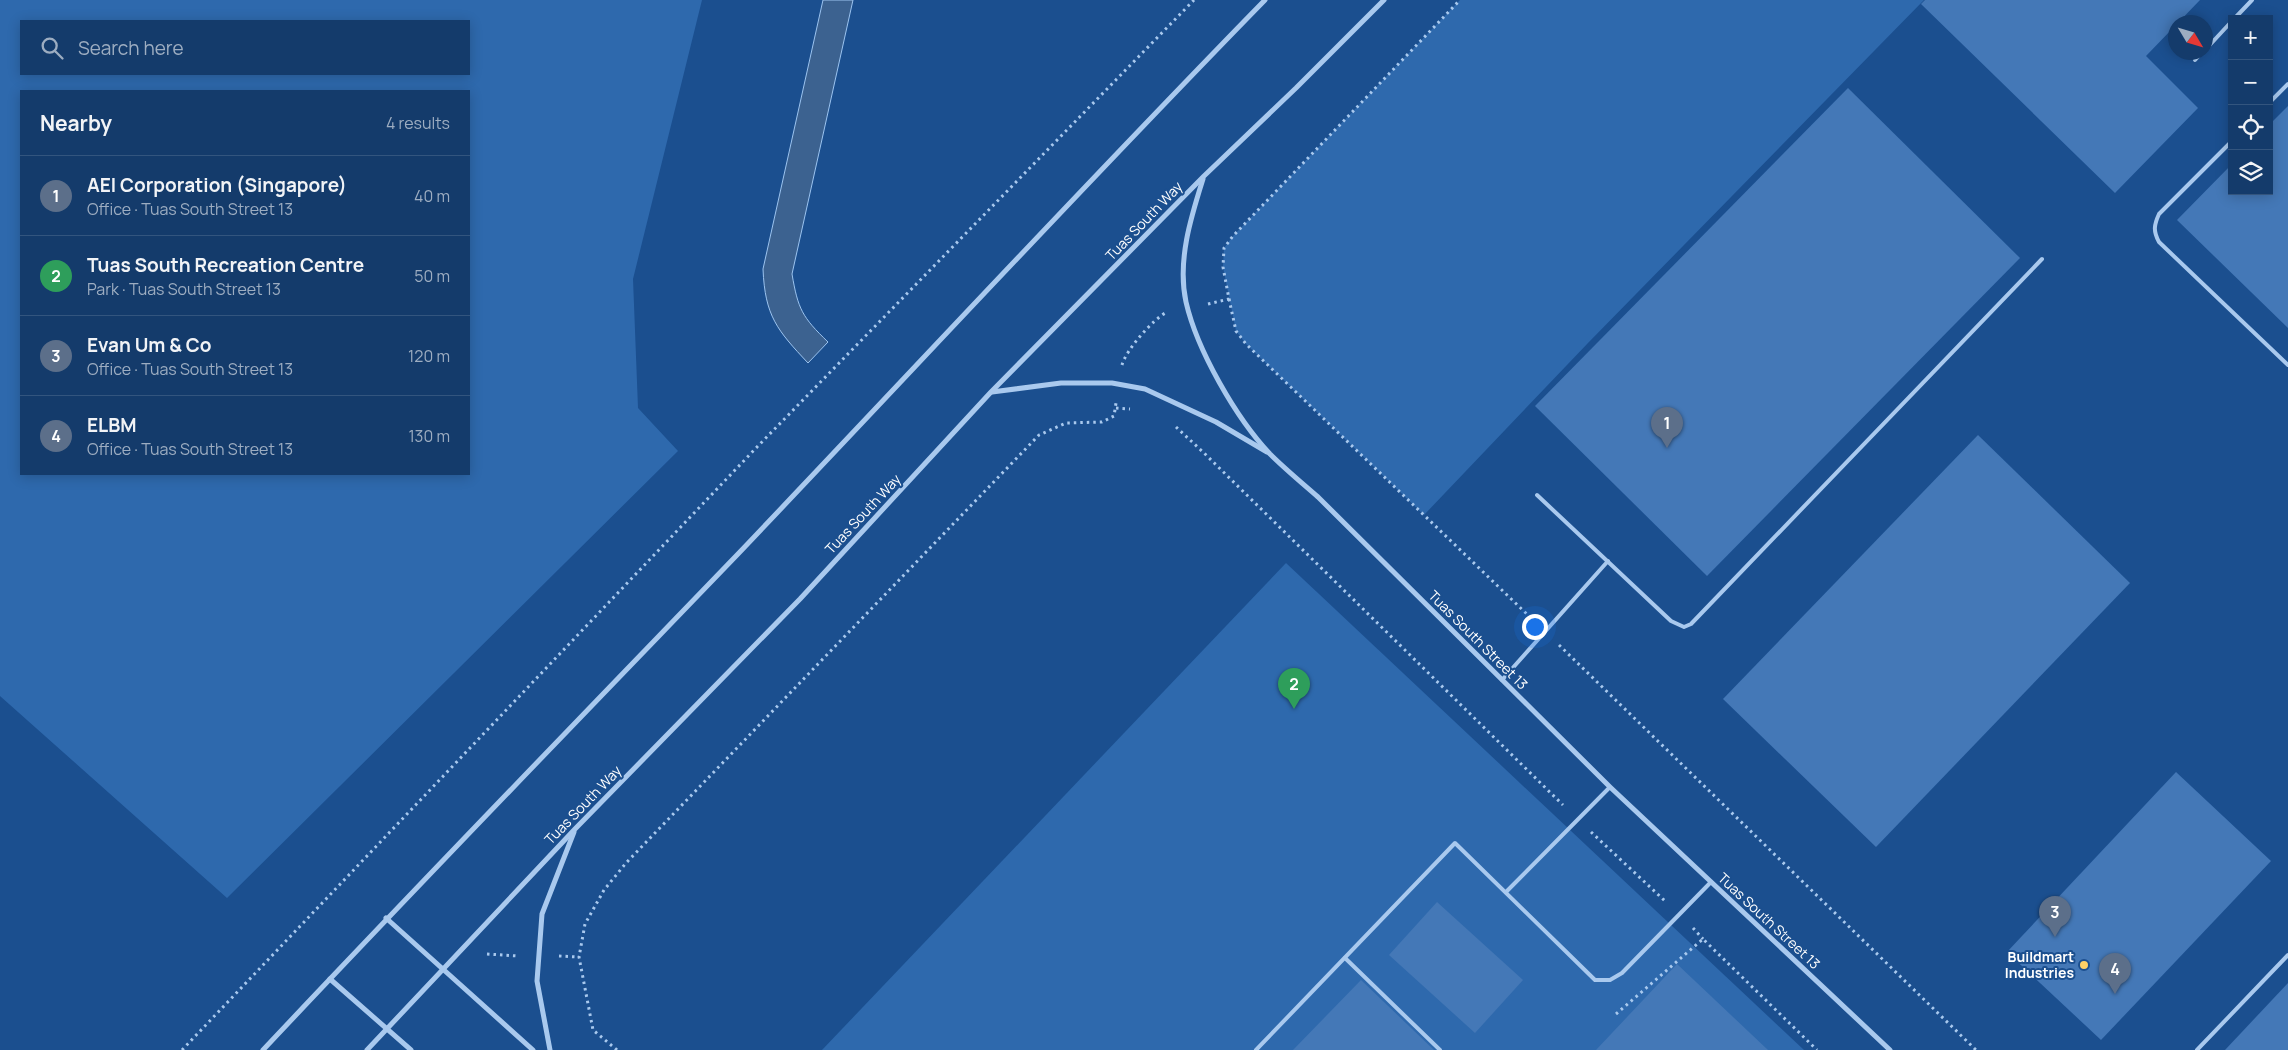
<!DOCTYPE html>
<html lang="en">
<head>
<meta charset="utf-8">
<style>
  :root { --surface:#143b6b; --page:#1d4271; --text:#f1f3f6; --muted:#9dadc1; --line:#33557e; --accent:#8abfa5 }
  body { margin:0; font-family:Manrope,sans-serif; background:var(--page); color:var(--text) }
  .controls { position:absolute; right:15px; top:15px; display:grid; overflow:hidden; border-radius:0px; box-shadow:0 2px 12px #0003 }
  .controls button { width:45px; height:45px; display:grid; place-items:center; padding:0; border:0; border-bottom:1px solid var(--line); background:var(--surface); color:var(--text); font:25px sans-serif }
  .compass { position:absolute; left:2168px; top:15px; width:45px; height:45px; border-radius:50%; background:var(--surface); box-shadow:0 2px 12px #0003; rotate:128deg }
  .you { position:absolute; left:1534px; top:626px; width:18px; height:18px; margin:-12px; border:4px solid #fff; border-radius:50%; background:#1a73e8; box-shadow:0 0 0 8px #1a73e833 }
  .badge { display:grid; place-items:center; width:32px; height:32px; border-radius:50%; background:var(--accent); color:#fff; font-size:16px; font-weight:700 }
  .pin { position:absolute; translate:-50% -41px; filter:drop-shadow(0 1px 2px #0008) }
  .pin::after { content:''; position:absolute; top:26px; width:18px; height:15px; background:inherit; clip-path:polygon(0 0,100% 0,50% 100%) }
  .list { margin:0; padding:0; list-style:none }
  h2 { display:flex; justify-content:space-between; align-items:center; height:65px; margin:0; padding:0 20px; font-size:21px }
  h2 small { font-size:16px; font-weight:400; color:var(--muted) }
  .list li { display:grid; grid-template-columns:32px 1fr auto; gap:15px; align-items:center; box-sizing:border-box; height:80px; padding:0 20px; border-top:1px solid var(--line) }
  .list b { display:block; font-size:19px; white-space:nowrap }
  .list p { margin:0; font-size:16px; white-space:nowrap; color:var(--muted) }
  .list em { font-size:16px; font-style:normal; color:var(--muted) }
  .icon { flex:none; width:28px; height:28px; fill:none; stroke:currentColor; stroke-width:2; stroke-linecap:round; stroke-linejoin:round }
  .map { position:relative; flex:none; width:2288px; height:1050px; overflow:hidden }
  .search { position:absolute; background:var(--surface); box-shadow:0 2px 12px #0003; left:20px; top:20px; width:450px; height:55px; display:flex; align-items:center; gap:12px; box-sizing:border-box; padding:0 18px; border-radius:0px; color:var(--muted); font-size:19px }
  .panel { position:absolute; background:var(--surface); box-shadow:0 2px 12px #0003; left:20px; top:90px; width:450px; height:385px; border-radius:0px }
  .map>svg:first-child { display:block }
</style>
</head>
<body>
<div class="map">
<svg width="2288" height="1050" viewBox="0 0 2288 1050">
  <rect width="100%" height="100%" fill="#1b4f8f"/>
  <!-- green -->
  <g fill="#2e69ad" fill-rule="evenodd">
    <path d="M0,0h702l-69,279 5,129 40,43 -451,447 -227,-202zM469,21v53h-448v-53zM21,91h448v383h-448z"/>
    <polygon points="1460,0 1924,0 1588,343 1424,515 1246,344 1236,331 1223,267 1224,248 1233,236"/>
    <polygon points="1286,563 1804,1050 822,1050"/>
  </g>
  <!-- water -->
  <path fill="#3c6290" stroke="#9cc4f0" d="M823,0h30l-61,274c6,35 10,43 36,68l-20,21c-31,-33 -43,-47 -45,-94z"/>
  <!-- building -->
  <g fill="#4478b7">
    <polygon points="1925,0 2200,0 2146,56 2198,108 2115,193 1921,4"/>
    <polygon points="1848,88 2020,258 1707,576 1535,406"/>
    <polygon points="2288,106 2288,328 2177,220 2232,164 2232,191 2269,191 2269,125"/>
    <polygon points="1978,435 2130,583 1876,847 1723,699"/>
    <polygon points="2176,772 2271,861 2101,1040 2007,952"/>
    <polygon points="1437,902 1523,980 1475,1033 1389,955"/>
    <polygon points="1677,964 1768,1050 1596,1050"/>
    <polygon points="1361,980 1434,1050 1293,1050"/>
    <polygon points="2288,983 2288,1050 2225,1050"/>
  </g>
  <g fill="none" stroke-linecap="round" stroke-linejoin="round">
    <!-- path -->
    <g stroke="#a9c9ee" stroke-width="3" stroke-dasharray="2.5 4" stroke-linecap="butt">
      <polyline points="1229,299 1236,331 1246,344 1531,618"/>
      <polyline points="1208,304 1229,299 1223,267 1224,248 1233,236 1460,0"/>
      <path d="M1122,365c4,-15 31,-46 45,-53"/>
      <polyline points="1116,408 1130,409"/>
      <polyline points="1176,427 1204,453 1563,805"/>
      <polyline points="1559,645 1976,1050"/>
      <polyline points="1591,832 1665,901"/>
      <polyline points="1693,928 1703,939"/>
      <polyline points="487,954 518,956"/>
      <polyline points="559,956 579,957"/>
      <polyline points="1616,1014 1703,939 1817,1050"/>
      <polyline points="182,1050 757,447 1194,0"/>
      <polyline points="617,1050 593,1030 579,957 585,924 604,890 626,863 1039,435 1066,423 1102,422 1114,416 1116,403"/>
    </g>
    <!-- service -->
    <g stroke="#a9c9ee" stroke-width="4">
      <polyline points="2234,19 2252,0"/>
      <polyline points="2206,49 2232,21"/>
      <polyline points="2195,60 2202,52"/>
      <polyline points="2269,103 2288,84"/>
      <path d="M2232,141l-73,73c-5,11 -6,17 0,28l129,123"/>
      <polyline points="1537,495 1671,621 1684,627 1691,624 2042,259"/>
      <polyline points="1502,680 1608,561"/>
      <polyline points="1506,892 1610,787"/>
      <polyline points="1345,958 1440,1050"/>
      <polyline points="1256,1050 1455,843 1595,980 1610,980 1622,973 1711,882"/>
      <polyline points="2197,1050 2288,955"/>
    </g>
    <!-- minor -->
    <g stroke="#a9c9ee" stroke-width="5">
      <path d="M1203,179c-12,38 -26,82 -17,123 11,48 50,116 84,152 15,15 32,29 48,43l292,290 280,263"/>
      <polyline points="992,392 1061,383 1112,383 1145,389 1216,422 1267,452"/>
      <polyline points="386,918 533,1050"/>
      <polyline points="330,979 411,1050"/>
      <path d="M263,1050c156,-166 315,-330 474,-495 176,-185 349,-372 528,-555"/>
      <polyline points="367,1050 575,829 800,599 991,392 1204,176 1296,88 1384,0"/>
      <polyline points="550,1050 537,981 542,914 574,832"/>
    </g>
  </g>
  <!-- markers -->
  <circle fill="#ffd166" stroke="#1b4f8f" stroke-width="2" cx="2084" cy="965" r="5"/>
  <g text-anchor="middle" stroke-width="4" stroke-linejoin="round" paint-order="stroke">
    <!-- street labels -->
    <g font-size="14" fill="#fff" stroke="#1b4f8f">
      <text transform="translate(1144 221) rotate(-46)" y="5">Tuas South Way</text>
      <text transform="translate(863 514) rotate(-47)" y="5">Tuas South Way</text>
      <text transform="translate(1478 640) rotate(45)" y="5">Tuas South Street 13</text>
      <text transform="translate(583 805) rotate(-46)" y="5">Tuas South Way</text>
      <text transform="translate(1769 921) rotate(43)" y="5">Tuas South Street 13</text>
    </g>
    <!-- poi labels -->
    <g font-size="14" font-weight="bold" fill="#fff" stroke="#1b4f8f" text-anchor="end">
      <text x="2074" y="962">Buildmart<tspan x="2074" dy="16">Industries</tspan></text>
    </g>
  </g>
</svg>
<div class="controls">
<button>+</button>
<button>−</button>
<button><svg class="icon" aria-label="locate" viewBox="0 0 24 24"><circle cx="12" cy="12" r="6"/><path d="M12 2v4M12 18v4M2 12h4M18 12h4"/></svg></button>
<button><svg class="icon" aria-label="layers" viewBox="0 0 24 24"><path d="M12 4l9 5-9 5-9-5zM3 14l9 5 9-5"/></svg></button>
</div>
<svg class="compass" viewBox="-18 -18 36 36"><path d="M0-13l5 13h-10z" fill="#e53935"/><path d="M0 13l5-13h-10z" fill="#9dadc1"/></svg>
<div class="you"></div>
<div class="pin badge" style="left:1667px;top:448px;background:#5c6f8a">1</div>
<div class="pin badge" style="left:1294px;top:709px;background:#2e9e5b">2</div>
<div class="pin badge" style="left:2055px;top:937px;background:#5c6f8a">3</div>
<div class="pin badge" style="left:2115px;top:994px;background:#5c6f8a">4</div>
<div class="search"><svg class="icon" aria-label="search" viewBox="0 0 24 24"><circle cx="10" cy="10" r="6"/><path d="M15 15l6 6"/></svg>Search here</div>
<section class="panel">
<h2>Nearby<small>4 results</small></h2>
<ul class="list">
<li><span class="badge" style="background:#5c6f8a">1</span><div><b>AEI Corporation (Singapore)</b><p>Office · Tuas South Street 13</p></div><em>40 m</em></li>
<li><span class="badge" style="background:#2e9e5b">2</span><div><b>Tuas South Recreation Centre</b><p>Park · Tuas South Street 13</p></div><em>50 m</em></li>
<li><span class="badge" style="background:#5c6f8a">3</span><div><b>Evan Um &amp; Co</b><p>Office · Tuas South Street 13</p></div><em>120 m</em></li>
<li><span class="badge" style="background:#5c6f8a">4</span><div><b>ELBM</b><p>Office · Tuas South Street 13</p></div><em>130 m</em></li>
</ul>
</section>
</div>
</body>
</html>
